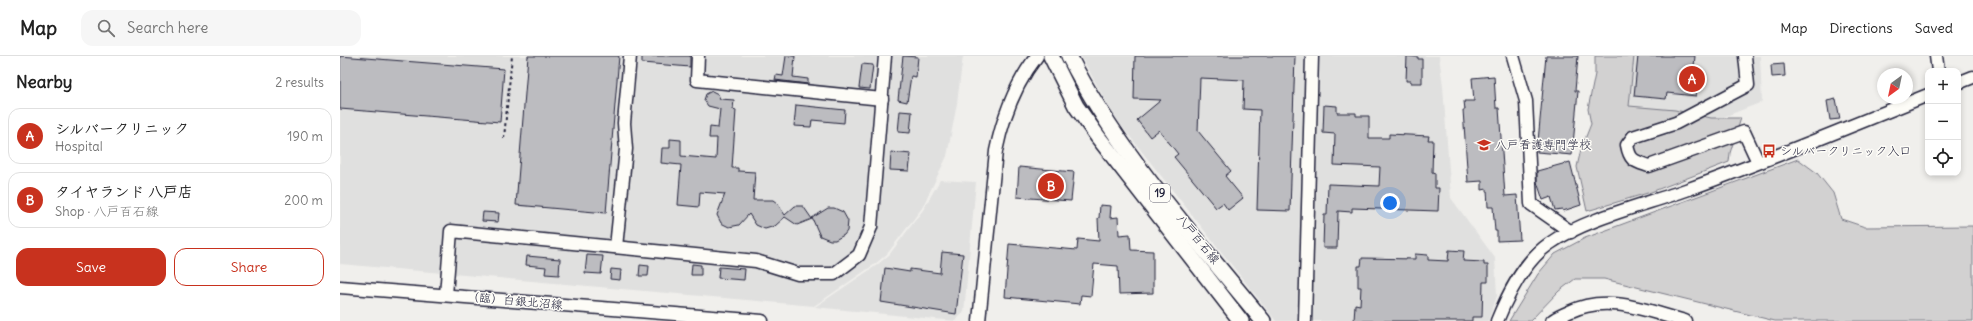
<!DOCTYPE html>
<html lang="en">
<head>
<meta charset="utf-8">
<style>
  :root { --surface:#fff; --page:#f6f6f6; --text:#222; --muted:#767676; --line:#e0e0e0; --accent:#c8321e }
  body { margin:0; font-family:Delius,"Klee One",sans-serif; background:var(--page); color:var(--text) }
  .controls { position:absolute; right:12px; top:12px; display:grid; overflow:hidden; border-radius:8px; box-shadow:0 2px 6px #0003 }
  .controls button { width:36px; height:36px; display:grid; place-items:center; padding:0; border:0; border-bottom:1px solid var(--line); background:var(--surface); color:var(--text); font:20px sans-serif }
  .compass { position:absolute; left:1537px; top:12px; width:36px; height:36px; border-radius:50%; background:var(--surface); box-shadow:0 2px 6px #0003; rotate:213deg }
  .you { position:absolute; left:1050px; top:147px; width:14px; height:14px; margin:-10px; border:3px solid #fff; border-radius:50%; background:#1a73e8; box-shadow:0 0 0 6px #1a73e833 }
  .badge { display:grid; place-items:center; width:26px; height:26px; border-radius:50%; background:var(--accent); color:#fff; font-size:13px; font-weight:700 }
  .pin { position:absolute; translate:-50% -50%; border:2px solid #fff; box-shadow:0 1px 4px #0006 }
  .list { margin:0; padding:0; list-style:none }
  h2 { display:flex; justify-content:space-between; align-items:center; height:52px; margin:0; padding:0 16px; font-size:17px }
  h2 small { font-size:13px; font-weight:400; color:var(--muted) }
  .list li { display:grid; grid-template-columns:26px 1fr auto; gap:12px; align-items:center; box-sizing:border-box; height:56px; margin:0 8px 8px; padding:0 8px; border:1px solid var(--line); border-radius:12px }
  .list b { display:block; font-size:15px; white-space:nowrap }
  .list p { margin:0; font-size:13px; white-space:nowrap; color:var(--muted) }
  .list em { font-size:13px; font-style:normal; color:var(--muted) }
  .actions { display:flex; gap:8px; padding:12px 16px }
  .actions a { flex:1; padding:9px 0; border:1px solid var(--accent); border-radius:12px; text-align:center; font-size:14px; color:var(--accent) }
  .actions .main { background:var(--accent); color:#fff }
  .icon { flex:none; width:22px; height:22px; fill:none; stroke:currentColor; stroke-width:2; stroke-linecap:round; stroke-linejoin:round }
  .map { position:relative; flex:none; width:1633px; height:265px; overflow:hidden }
  header { display:flex; align-items:center; gap:24px; box-sizing:border-box; height:56px; padding:0 20px; background:var(--surface); border-bottom:1px solid var(--line) }
  header strong { font-size:19px }
  nav { display:flex; gap:22px; margin-inline-start:auto; font-size:14px }
  .search { width:280px; height:36px; background:var(--page); display:flex; align-items:center; gap:10px; box-sizing:border-box; padding:0 14px; border-radius:12px; color:var(--muted); font-size:15px }
  main { display:flex }
  aside { flex:1; background:var(--surface) }
  .map>svg:first-child { display:block }
</style>
</head>
<body>
<header>
<strong>Map</strong>
<div class="search"><svg class="icon" aria-label="search" viewBox="0 0 24 24"><circle cx="10" cy="10" r="6"/><path d="M15 15l6 6"/></svg>Search here</div>
<nav><a>Map</a><a>Directions</a><a>Saved</a></nav>
</header>
<main>
<aside>
<h2>Nearby<small>2 results</small></h2>
<ul class="list">
<li><span class="badge">A</span><div><b>シルバークリニック</b><p>Hospital</p></div><em>190 m</em></li>
<li><span class="badge">B</span><div><b>タイヤランド 八戸店</b><p>Shop · 八戸百石線</p></div><em>200 m</em></li>
</ul>
<div class="actions"><a class="main">Save</a><a>Share</a></div>
</aside>
<div class="map">
<svg width="1633" height="265" viewBox="0 0 1633 265">
  <rect width="100%" height="100%" fill="#f0efec"/>
  <filter id="ink" filterUnits="userSpaceOnUse"><feTurbulence type="fractalNoise" baseFrequency=".025" numOctaves="2"/><feDisplacementMap in="SourceGraphic" scale="8" xChannelSelector="R" yChannelSelector="G"/><feConvolveMatrix kernelMatrix="1 2 1 2 8 2 1 2 1" color-interpolation-filters="sRGB"/></filter>
  <g filter="url(#ink)">
    <!-- built -->
    <g fill="#e0e0df">
      <polygon points="0,0 623,0 617,47 607,100 582,152 547,198 535,208 474,250 0,208"/>
      <polygon points="741,0 1099,0 1103,30 1111,142 1155,202 1157,240 1148,265 936,265 780,68 766,46"/>
      <polygon points="1286,0 1420,0 1422,46 1371,66 1280,58"/>
      <polygon points="600,124 636,126 624,256 615,265 475,251 537,209 549,199 583,154"/>
    </g>
    <!-- green -->
    <g fill="#d2d1d1" stroke="#7a7a86">
      <polygon points="1255,0 1294,0 1289,50 1335,54 1371,62 1401,62 1390,97 1389,106 1311,136 1247,155 1237,111 1241,93 1251,68 1248,53 1255,18"/>
      <polygon points="1458,103 1477,117 1493,137 1501,163 1525,171 1633,170 1633,265 1435,265 1264,223 1235,223 1219,235 1190,265 1169,265 1198,218 1215,198 1245,182"/>
    </g>
    <!-- building -->
    <g fill="#bcbcc0" stroke="#22223b">
      <polygon points="0,0 164,13 160,66 0,53"/>
      <polygon points="188,0 279,0 266,157 176,149"/>
      <polygon points="302,0 350,0 350,11 302,7"/>
      <polygon points="446,0 455,0 453,21 468,23 468,28 435,24 436,19 443,20"/>
      <polygon points="563,0 578,1 576,21 571,20 567,46 558,44"/>
      <polygon points="795,0 955,0 950,155 917,154 920,54 903,53 904,24 860,22 858,75 891,115 885,120 903,142 888,154 883,147 876,152 834,101 838,98 819,74 810,81 797,64 821,44 794,43"/>
      <polygon points="1067,0 1078,1 1078,3 1082,3 1082,27 1071,27 1071,25 1066,25"/>
      <polygon points="1206,0 1238,0 1235,35 1238,35 1232,99 1197,96"/>
      <polygon points="1298,0 1355,0 1352,31 1357,31 1356,40 1327,37 1326,43 1294,40"/>
      <polygon points="522,8 533,9 530,33 519,32"/>
      <polygon points="1444,8 1445,20 1432,21 1431,9"/>
      <polygon points="1154,20 1156,52 1159,52 1165,140 1177,139 1180,184 1157,185 1157,175 1155,175 1153,151 1148,151 1147,133 1142,134 1142,125 1128,126 1123,54 1125,54 1124,45 1134,45 1132,22"/>
      <polygon points="372,35 378,38 380,43 394,44 393,53 396,54 392,112 398,112 398,115 415,116 413,144 433,144 437,147 445,159 455,150 463,150 472,163 457,169 445,161 435,170 425,173 416,169 409,158 399,169 389,171 381,167 377,159 385,138 360,136 359,151 338,149 341,109 321,107 322,92 330,92 330,83 341,84 341,100 376,103 377,82 369,82 370,71 378,72 380,53 368,50 364,44 366,38"/>
      <polygon points="1496,43 1500,63 1490,64 1487,45"/>
      <polygon points="456,49 505,54 504,67 472,64 471,71 454,70"/>
      <polygon points="984,49 997,50 997,57 1016,57 1016,60 1029,60 1029,82 1049,82 1049,78 1089,80 1088,84 1093,84 1092,116 1095,117 1095,132 1099,132 1098,155 1012,152 1012,156 998,155 997,192 983,192 984,159 987,159 988,128 1039,130 1040,111 994,109 995,78 983,77"/>
      <polygon points="560,55 572,56 570,77 558,76"/>
      <polygon points="551,96 571,98 569,115 550,114"/>
      <polygon points="1230,106 1241,149 1223,155 1222,153 1215,154 1211,141 1203,144 1197,126 1197,115"/>
      <polygon points="679,111 734,116 731,145 677,141"/>
      <polygon points="760,149 771,150 770,162 778,161 779,179 790,178 791,194 813,195 813,237 779,238 778,210 754,208 751,240 741,239 740,248 665,241 669,188 737,194 738,183 759,185 758,162 759,162"/>
      <polygon points="488,152 494,152 503,156 508,165 507,175 504,179 495,184 490,184 480,180 472,162"/>
      <polygon points="143,156 159,157 158,166 142,165"/>
      <polygon points="1109,194 1124,195 1123,205 1144,206 1144,209 1148,209 1148,226 1143,226 1142,261 1132,261 1132,265 1014,265 1015,248 1020,249 1021,231 1018,231 1018,210 1021,210 1022,202 1075,203 1075,198 1088,199 1088,204 1108,205"/>
      <polygon points="602,196 623,198 616,258 541,246 545,212 570,216 570,213 600,217"/>
      <polygon points="247,199 263,200 261,218 245,217"/>
      <polygon points="187,200 220,203 219,219 205,218 206,211 186,209"/>
      <polygon points="352,208 361,209 361,219 351,219"/>
      <polygon points="300,209 309,210 308,220 299,220"/>
      <polygon points="379,211 405,213 404,224 378,222"/>
      <polygon points="271,213 281,214 280,224 270,223"/>
    </g>
    <g fill="none" stroke-linecap="round" stroke-linejoin="round">
      <!-- minor casing -->
      <g stroke="#22223b" stroke-width="15">
        <g id="minor">
          <polyline points="358,0 357,24 542,43"/>
          <polyline points="1173,0 1186,45 1191,148 1231,176"/>
          <path d="M1405,0l3,29 -72,38 -43,14 -6,8c3,16 7,16 22,21l95,-34 14,30"/>
          <polyline points="1596,0 1598,15"/>
          <polyline points="1618,27 1633,21"/>
          <polyline points="276,191 286,93 284,67 290,0"/>
          <polyline points="0,231 422,265"/>
          <polyline points="106,239 111,175 416,205 458,218 494,218 519,199 531,171 545,0"/>
          <path d="M639,265l17,-170c7,-34 19,-67 41,-95"/>
          <polyline points="965,265 972,0"/>
          <path d="M1157,265c11,-27 27,-60 52,-77 35,-25 95,-39 137,-54 81,-29 162,-63 242,-95"/>
          <path d="M1212,265c5,-4 11,-6 17,-9 38,-19 78,-1 116,9"/>
        </g>
      </g>
      <!-- major casing -->
      <g stroke="#22223b" stroke-width="18">
        <g id="major">
          <polyline points="711,0 736,50 758,81 901,265"/>
          <path d="M729,0c49,97 126,181 194,265"/>
        </g>
      </g>
      <!-- path -->
      <polyline stroke="#22223b" stroke-width="2" stroke-dasharray="3 3" stroke-linecap="butt" points="164,82 172,0"/>
      <!-- minor -->
      <use href="#minor" stroke="#fdfcf7" stroke-width="12"/>
      <!-- major -->
      <use href="#major" stroke="#fdfcf7" stroke-width="15"/>
    </g>
  </g>
  <!-- icons -->
  <defs>
    <g id="university-bare" transform="scale(1.08)"><path d="M0-5L7-2L0 1L-7-2ZM-4 1L0 2.5L4 1V4Q0 6-4 4Z" fill="#c8321e" stroke="#fdfcf7" stroke-width="2.5" paint-order="stroke"/></g>
    <g id="bus-bare" transform="scale(1.08)"><path d="M-5-6H5V4H4V6H2V4H-2V6H-4V4H-5ZM-3.5-4V0h7V-4ZM-3.5 1.2v1.5H-2V1.2ZM2 1.2v1.5H3.5V1.2Z" fill="#c8321e" stroke="#fdfcf7" stroke-width="2.5" paint-order="stroke"/></g>
  </defs>
  <g fill-rule="evenodd">
    <use href="#university-bare" x="1144" y="89"/>
    <use href="#bus-bare" x="1429" y="95"/>
  </g>
  <g text-anchor="middle" stroke-width="3" stroke-linejoin="round" paint-order="stroke">
    <!-- shield labels -->
    <rect fill="#fdfcf7" stroke="#646373" stroke-width="1" x="810" y="128" width="20" height="18" rx="3"/>
    <g font-size="11" font-weight="bold" fill="#22223b">
      <text x="820" y="141">19</text>
    </g>
    <!-- poi labels -->
    <g font-size="12" fill="#22223b" stroke="#fdfcf7" text-anchor="start">
      <text x="1155" y="93">八戸看護専門学校</text>
      <text x="1440" y="99">シルバークリニック入口</text>
    </g>
    <!-- street labels -->
    <g font-size="12" fill="#22223b" stroke="#fdfcf7">
      <text transform="translate(858 183) rotate(51)" y="4">八戸百石線</text>
      <text transform="translate(175 245) rotate(5)" y="4">（臨）白銀北沼線</text>
    </g>
  </g>
</svg>
<div class="controls">
<button>+</button>
<button>−</button>
<button><svg class="icon" aria-label="locate" viewBox="0 0 24 24"><circle cx="12" cy="12" r="6"/><path d="M12 2v4M12 18v4M2 12h4M18 12h4"/></svg></button>
</div>
<svg class="compass" viewBox="-18 -18 36 36"><path d="M0-13l5 13h-10z" fill="#e53935"/><path d="M0 13l5-13h-10z" fill="#767676"/></svg>
<div class="you"></div>
<div class="pin badge" style="left:1352px;top:23px">A</div>
<div class="pin badge" style="left:711px;top:130px">B</div>
</div>
</main>
</body>
</html>
